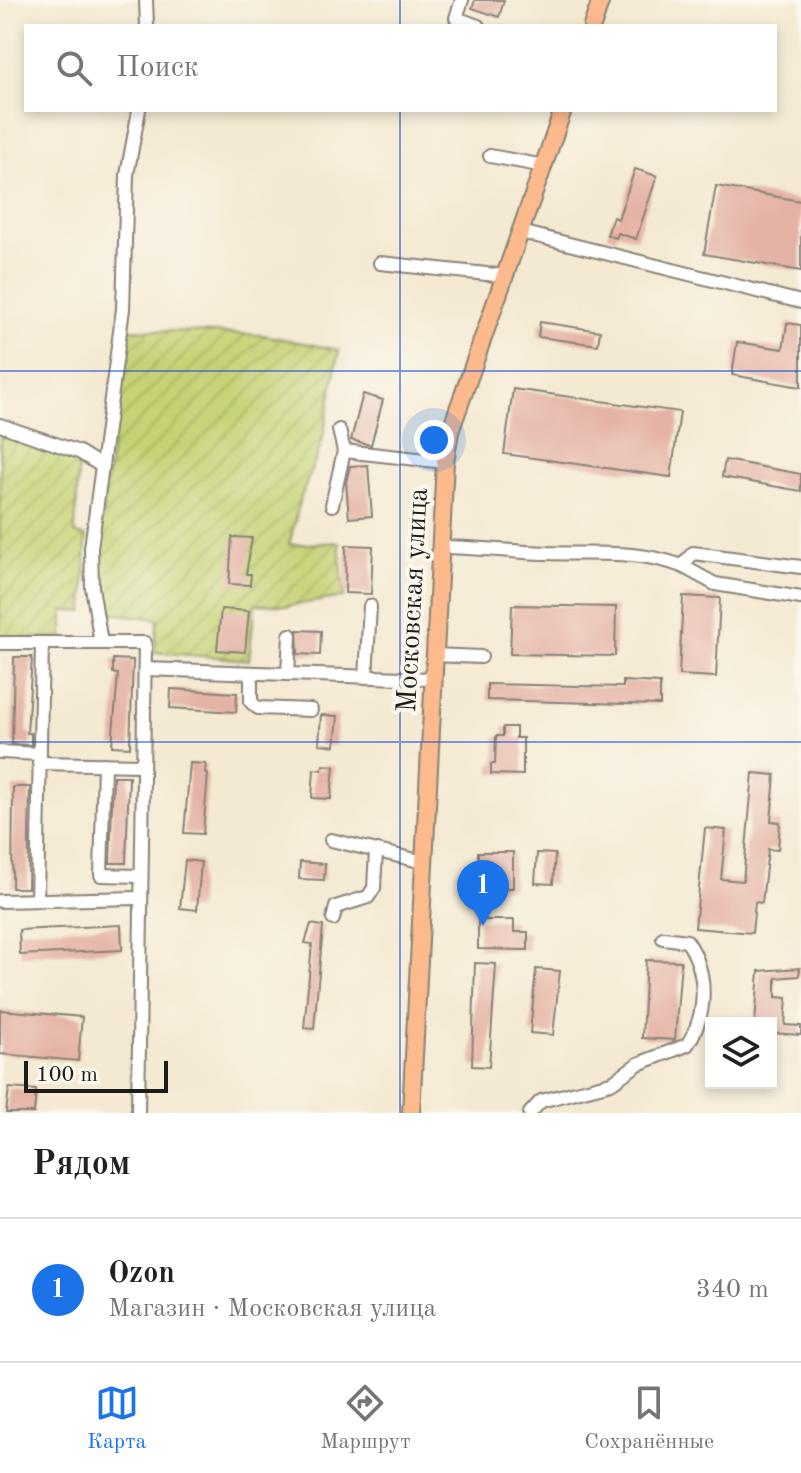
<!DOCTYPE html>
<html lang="ru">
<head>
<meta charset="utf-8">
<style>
  :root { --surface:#fff; --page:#f6f6f6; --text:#202124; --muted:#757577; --line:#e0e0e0; --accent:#1a73e8 }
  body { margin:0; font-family:"Old Standard TT",serif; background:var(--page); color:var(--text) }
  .controls { position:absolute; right:24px; bottom:24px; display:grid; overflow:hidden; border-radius:0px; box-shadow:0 4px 12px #0003 }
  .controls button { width:72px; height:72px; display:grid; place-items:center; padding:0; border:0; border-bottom:2px solid var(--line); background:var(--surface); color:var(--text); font:40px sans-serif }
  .scale { position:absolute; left:24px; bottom:20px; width:144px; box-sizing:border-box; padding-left:8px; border:4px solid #1c1c1c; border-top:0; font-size:22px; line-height:28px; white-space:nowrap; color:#1c1c1c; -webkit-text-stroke:6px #fbf7ec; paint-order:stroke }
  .you { position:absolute; left:434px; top:440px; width:28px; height:28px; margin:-20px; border:6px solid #fff; border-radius:50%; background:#1a73e8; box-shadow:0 0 0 12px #1a73e833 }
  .badge { display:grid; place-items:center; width:52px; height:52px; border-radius:50%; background:var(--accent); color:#fff; font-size:26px; font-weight:700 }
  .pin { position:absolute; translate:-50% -66px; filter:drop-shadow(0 2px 4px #0008) }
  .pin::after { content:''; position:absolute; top:42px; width:28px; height:24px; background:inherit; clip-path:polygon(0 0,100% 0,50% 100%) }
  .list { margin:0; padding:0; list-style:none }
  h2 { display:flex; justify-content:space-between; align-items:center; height:104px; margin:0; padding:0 32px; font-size:34px }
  h2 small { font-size:26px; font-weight:400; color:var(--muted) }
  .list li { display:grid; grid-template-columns:52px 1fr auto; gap:24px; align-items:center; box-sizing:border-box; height:144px; padding:0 32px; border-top:2px solid var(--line) }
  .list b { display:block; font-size:30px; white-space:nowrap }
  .list p { margin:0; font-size:26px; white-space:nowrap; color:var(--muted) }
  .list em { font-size:26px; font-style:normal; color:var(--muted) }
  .icon { flex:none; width:44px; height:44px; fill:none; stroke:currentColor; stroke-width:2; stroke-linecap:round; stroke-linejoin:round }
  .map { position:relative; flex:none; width:801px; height:1113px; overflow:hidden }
  .search { position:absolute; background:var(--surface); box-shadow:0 4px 12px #0003; left:24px; right:24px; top:24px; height:88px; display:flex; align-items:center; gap:20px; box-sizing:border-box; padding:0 28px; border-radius:0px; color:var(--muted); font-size:30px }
  .sheet { height:248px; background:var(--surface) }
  nav { display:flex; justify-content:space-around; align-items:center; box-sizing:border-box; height:112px; border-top:2px solid var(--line); background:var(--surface); font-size:22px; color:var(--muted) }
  nav a { display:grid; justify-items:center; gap:4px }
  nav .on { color:var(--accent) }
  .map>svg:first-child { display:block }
</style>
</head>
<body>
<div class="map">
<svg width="801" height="1113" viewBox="0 0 801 1113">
  <defs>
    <pattern id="garden-furrows" width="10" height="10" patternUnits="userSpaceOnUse" patternTransform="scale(2)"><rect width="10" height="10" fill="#c6d274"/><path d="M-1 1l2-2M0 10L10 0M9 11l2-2" fill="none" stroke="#aab464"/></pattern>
  </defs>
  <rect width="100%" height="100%" fill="#fbf7ec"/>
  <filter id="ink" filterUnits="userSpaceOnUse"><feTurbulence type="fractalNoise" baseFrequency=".0125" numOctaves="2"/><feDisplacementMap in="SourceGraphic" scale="16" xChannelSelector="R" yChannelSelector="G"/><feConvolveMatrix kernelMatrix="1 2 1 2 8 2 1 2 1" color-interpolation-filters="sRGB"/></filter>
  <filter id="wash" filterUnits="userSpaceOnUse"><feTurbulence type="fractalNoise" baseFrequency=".006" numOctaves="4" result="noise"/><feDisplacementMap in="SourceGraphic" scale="32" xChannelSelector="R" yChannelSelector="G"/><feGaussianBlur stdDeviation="1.8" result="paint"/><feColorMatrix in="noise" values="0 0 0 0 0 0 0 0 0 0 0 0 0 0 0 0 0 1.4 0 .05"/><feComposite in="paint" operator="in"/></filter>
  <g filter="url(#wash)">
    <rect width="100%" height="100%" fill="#f4e9d1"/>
    <!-- garden -->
    <g fill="url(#garden-furrows)" stroke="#717748" stroke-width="2">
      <polygon points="128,329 263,335 339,350 322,443 301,497 289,545 339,542 344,597 287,606 255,604 249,660 154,652 158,619 104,612 94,573"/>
      <polygon points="0,425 79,452 75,533 86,537 84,612 63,611 63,637 0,640"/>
    </g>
    <g id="blocks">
      <!-- building -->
      <g fill="#e4b3a5">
        <polygon points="475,0 504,0 499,17 472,8"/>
        <polygon points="635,169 657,176 636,239 618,233 616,238 607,235 613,217 618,219"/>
        <polygon points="716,186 801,201 801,271 704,254"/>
        <polygon points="540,322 600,331 598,345 538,337"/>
        <polygon points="787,323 801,325 801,387 732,375 737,342 783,349"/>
        <polygon points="513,389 680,412 671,477 504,454"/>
        <polygon points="363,394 383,400 371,445 351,440"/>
        <polygon points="725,460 801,474 801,491 722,477"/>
        <polygon points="368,465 372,516 349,518 346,482 350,466"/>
        <polygon points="232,537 252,538 246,574 251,574 250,585 229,584"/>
        <polygon points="346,545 373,546 371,594 345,593"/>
        <polygon points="683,596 720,598 716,677 679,675"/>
        <polygon points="512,605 616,607 615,656 510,654"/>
        <polygon points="221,609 249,611 245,652 217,650"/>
        <polygon points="297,630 321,631 320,655 298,654"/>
        <polygon points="14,657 32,657 27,733 31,733 31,745 12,744"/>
        <polygon points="113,659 133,660 130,747 112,746 118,674 113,673"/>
        <polygon points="623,681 660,683 660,705 487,700 487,684 623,687"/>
        <polygon points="171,689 237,693 236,712 170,708"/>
        <polygon points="321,715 338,716 335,746 319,744"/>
        <polygon points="503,727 516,727 516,738 523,738 523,775 491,774 491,764 495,764 496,736 503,736"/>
        <polygon points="190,763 206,764 205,773 208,774 203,834 184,833"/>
        <polygon points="323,765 334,766 331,799 312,798 314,769 322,770"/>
        <polygon points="753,773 775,775 771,821 780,822 778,850 768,849 762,903 755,902 752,933 695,928 705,828 726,830 721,879 743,881"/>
        <polygon points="113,776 129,776 126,863 110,863"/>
        <polygon points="13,787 30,787 28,888 12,888"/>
        <rect x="478" y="852" width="35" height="36"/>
        <polygon points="537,853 555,854 553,884 535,883"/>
        <polygon points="185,860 201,862 197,910 180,908"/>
        <polygon points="300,862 325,864 324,880 299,879"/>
        <polygon points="478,920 514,920 514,932 528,932 528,950 478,949"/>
        <polygon points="311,924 323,926 314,1029 304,1028 312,944 305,943"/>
        <polygon points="121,925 122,950 20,955 19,930"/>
        <polygon points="646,960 681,961 675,1040 642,1038"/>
        <polygon points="475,963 496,964 489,1067 472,1066"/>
        <polygon points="800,968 799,976 776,978 776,997 787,998 785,1025 801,1026 801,1035 771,1033 771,1023 755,1023 759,971"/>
        <polygon points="536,969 560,971 553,1035 530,1033"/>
        <polygon points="0,1010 82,1017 78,1061 0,1054"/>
        <polygon points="9,1088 36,1090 34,1113 6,1113"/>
      </g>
    </g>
  </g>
  <g filter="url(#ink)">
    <use href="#blocks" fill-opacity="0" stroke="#888276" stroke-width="2"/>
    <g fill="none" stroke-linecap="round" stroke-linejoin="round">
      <!-- minor casing -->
      <g stroke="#888276" stroke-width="16">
        <g id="minor">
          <polyline points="146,0 147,26"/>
          <polyline points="462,0 456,18 478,26"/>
          <polyline points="490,156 544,166"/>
          <polyline points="521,232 801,302"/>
          <polyline points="380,263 506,276"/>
          <polyline points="0,425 79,452 103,467"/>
          <polyline points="339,430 344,451 445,462"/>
          <polyline points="332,505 344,451"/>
          <path d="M439,547c36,0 71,5 107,6 48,2 90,-4 136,13l11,-13 108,14"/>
          <polyline points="682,566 715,584 801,598"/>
          <polyline points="0,643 101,643"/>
          <polyline points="433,655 481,657"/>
          <polyline points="146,669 432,679"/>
          <polyline points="251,673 251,702 258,708 311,710"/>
          <polyline points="288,674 290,635"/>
          <polyline points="366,677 370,606"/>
          <polyline points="0,752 40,754"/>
          <polyline points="39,763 141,765"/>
          <polyline points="104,764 101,875 139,876"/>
          <polyline points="331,840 424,862"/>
          <polyline points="37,900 42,643"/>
          <polyline points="0,901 139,898"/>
          <polyline points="333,919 336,907 368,897 374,888 376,851"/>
          <polyline points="138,1113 145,643 101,643 92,587 91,548 123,309 127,175 139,110"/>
          <path d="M530,1113l11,-12 70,-18 27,-19 49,-19c21,-31 21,-73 0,-104l-24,-3"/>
        </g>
      </g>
      <!-- major casing -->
      <g stroke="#888276" stroke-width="20">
        <g id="major">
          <polyline points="592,26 601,0"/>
          <polyline points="411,1113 445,462 450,432 563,110"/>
        </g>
      </g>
      <!-- minor -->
      <use href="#minor" stroke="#fff" stroke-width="12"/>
      <!-- major -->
      <use href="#major" stroke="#fcba8d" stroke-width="16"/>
    </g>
  </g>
  <!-- grid -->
  <path fill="none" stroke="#1d4ed8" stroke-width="2" stroke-opacity="0.55" d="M400,0v26M400,110v1003M0,371h801M0,742h801"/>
  <g text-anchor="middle" stroke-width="8" stroke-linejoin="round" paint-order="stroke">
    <!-- street labels -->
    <g font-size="28" fill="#1c1c1c" stroke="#fbf7ec">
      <text transform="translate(411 600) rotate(-87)" y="10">Московская улица</text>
    </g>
  </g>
</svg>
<div class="controls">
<button><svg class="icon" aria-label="layers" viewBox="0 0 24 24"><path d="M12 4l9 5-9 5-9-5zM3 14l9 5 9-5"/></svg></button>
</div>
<div class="scale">100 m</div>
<div class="you"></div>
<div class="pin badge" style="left:483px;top:926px">1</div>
<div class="search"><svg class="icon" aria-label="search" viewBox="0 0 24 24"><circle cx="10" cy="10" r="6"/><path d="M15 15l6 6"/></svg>Поиск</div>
</div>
<section class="sheet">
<h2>Рядом<small></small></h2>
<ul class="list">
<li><span class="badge">1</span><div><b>Ozon</b><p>Магазин · Московская улица</p></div><em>340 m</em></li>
</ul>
</section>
<nav>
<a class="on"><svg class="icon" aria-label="map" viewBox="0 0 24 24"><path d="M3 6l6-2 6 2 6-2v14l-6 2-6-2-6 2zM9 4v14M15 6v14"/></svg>Карта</a>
<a><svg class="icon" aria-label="directions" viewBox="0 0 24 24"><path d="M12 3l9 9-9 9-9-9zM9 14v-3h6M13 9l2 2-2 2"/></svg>Маршрут</a>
<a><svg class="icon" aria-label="saved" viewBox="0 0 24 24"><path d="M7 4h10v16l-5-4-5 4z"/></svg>Сохранённые</a>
</nav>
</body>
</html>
